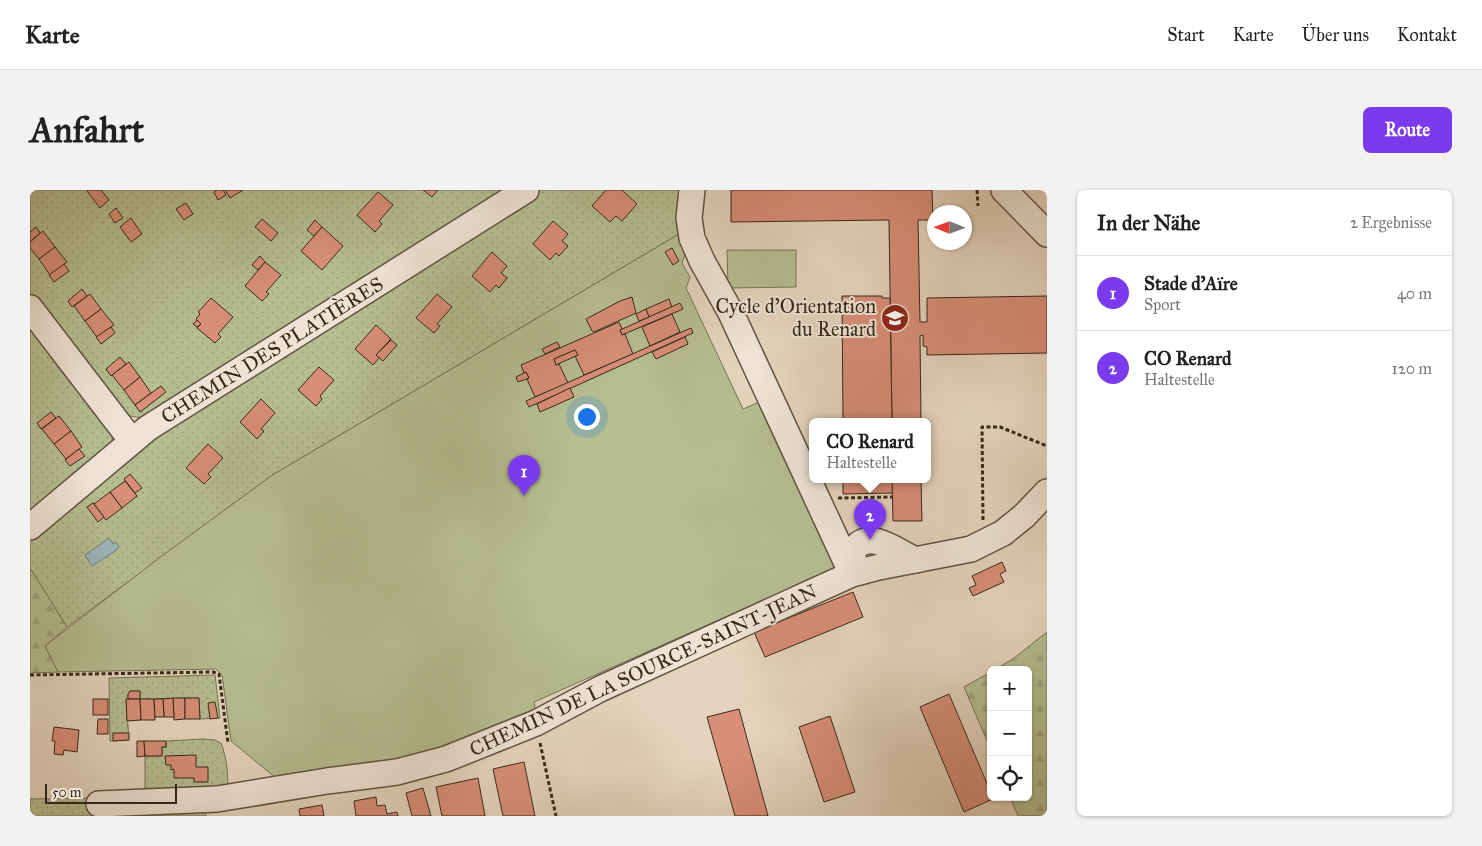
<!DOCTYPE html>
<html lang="de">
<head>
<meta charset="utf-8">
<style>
  :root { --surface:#fff; --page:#f2f2f2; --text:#222; --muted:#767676; --line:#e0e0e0; --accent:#7c3aed }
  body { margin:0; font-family:"IM FELL Great Primer",serif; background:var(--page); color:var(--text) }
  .controls { position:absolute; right:15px; bottom:15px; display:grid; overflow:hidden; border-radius:8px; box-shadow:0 1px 4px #0004 }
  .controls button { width:45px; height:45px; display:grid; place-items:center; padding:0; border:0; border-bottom:1px solid var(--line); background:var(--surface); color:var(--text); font:25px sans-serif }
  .compass { position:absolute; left:897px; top:15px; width:45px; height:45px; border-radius:50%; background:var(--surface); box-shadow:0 1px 4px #0004; rotate:271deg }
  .scale { position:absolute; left:15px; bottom:12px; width:132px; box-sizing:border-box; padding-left:5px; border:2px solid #37291a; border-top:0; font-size:14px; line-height:18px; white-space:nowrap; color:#37291a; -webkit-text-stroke:4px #eee3d4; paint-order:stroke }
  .you { position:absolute; left:556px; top:226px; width:18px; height:18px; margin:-12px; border:4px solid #fff; border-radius:50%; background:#1a73e8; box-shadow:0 0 0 8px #1a73e833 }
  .badge { display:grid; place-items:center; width:32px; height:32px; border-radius:50%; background:var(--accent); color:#fff; font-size:16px; font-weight:700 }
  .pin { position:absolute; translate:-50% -41px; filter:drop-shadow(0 1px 2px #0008) }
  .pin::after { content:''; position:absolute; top:26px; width:18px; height:15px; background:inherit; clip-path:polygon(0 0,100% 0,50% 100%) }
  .popup { position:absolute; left:779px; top:228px; width:122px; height:65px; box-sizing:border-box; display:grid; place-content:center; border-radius:8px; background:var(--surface); filter:drop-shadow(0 1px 4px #0005); font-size:16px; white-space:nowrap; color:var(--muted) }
  .popup b { font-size:19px; color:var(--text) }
  .popup::after { content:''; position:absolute; left:50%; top:100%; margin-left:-10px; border:10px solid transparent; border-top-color:var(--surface) }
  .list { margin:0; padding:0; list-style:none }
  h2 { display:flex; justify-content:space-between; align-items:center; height:65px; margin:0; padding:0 20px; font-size:21px }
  h2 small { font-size:16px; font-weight:400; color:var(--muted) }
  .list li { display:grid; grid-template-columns:32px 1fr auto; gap:15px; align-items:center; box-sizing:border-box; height:75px; padding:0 20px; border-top:1px solid var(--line) }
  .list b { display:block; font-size:19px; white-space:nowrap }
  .list p { margin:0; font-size:16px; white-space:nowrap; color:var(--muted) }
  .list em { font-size:16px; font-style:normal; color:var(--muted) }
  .icon { flex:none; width:28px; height:28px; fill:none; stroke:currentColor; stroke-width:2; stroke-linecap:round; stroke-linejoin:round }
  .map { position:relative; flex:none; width:1017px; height:626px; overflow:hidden; border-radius:8px }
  header { display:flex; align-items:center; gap:30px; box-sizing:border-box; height:70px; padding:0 25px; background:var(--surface); border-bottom:1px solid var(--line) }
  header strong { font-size:24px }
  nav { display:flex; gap:28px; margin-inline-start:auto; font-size:18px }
  .intro { display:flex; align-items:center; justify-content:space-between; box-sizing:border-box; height:120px; padding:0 30px }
  h1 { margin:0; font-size:35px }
  .button { padding:12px 22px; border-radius:8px; background:var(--accent); color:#fff; font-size:18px; font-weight:700 }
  main { display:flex; gap:30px; padding:0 30px }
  aside { flex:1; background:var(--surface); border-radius:8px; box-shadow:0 1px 4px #0004 }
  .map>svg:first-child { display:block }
</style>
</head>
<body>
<header>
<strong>Karte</strong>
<nav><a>Start</a><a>Karte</a><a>Über uns</a><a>Kontakt</a></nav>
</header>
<div class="intro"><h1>Anfahrt</h1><a class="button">Route</a></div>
<main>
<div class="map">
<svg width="1017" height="626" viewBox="0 0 1017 626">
  <defs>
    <pattern id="grass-dots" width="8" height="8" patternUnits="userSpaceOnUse" patternTransform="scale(1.25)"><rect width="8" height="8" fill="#b5bd91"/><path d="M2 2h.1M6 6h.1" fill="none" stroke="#9ca27c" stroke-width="1.8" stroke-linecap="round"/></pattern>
    <pattern id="forest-firs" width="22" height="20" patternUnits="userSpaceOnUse" patternTransform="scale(1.25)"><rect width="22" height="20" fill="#b5bd91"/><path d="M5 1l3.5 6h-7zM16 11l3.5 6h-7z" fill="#9ca27c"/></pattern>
  </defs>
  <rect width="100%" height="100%" fill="#e5d4bd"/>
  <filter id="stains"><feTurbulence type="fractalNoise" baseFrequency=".004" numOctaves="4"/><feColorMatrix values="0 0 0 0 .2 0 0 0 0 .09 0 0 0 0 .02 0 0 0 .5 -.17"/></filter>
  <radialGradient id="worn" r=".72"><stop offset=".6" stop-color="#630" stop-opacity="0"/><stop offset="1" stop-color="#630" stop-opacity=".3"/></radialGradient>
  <!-- grass -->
  <g fill="url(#grass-dots)" stroke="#767356">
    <polygon points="0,0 481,0 117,229 90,224 0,104"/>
    <polygon points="511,0 655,0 651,33 647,39 649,44 241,286 37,437 0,378 0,344 106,255"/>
    <polygon points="0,131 83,241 81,262 0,330"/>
    <polygon points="185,485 190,528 170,529 169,508 110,509 110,501 100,501 96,509 99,550 80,551 79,488"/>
    <path d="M173,549l12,1 6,3c6,15 8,35 6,50l-82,2v-39h17v-9h4v-6z"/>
    <polygon points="63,608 64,626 0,626 0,609"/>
    <polygon points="174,617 176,626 80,626"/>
  </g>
  <!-- forest -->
  <g fill="url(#forest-firs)" stroke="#767356">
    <polygon points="0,378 37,437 15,456 28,482 0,483"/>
    <polygon points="1017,442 1017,626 988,626 980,607 998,607 998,480 964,480 983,469"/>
    <polygon points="961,482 961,560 934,497"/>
  </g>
  <!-- pitch -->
  <g fill="#b5bd91" stroke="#767356">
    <polygon points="649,44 656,61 652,73 660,87 656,98 713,219 732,211 806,378 504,512 506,522 408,562 370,572 247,589 201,551 192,485 186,479 28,482 15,456 129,368 241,286"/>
    <polygon points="697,60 766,60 766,97 698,98"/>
  </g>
  <!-- water -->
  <polygon fill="#9bb5bc" stroke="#737d7b" points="79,348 83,354 86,352 89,356 87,358 88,359 62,376 55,365"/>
  <!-- building -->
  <g fill="#d88e78" stroke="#37291a">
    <polygon points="58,0 71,0 79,10 70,18 57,1"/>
    <polygon points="187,0 193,0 196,5 188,10 184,2"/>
    <polygon points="195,0 213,0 200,8"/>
    <polygon points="393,0 408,0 402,7"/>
    <polygon points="576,0 592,0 607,14 592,31 586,26 580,32 562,16"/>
    <polygon points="701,0 902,0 903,30 888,30 890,132 897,132 897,108 1017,106 1017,163 897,165 897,157 893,156 893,145 890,146 891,231 862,231 859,30 701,32"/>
    <polygon points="348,2 363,15 349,31 352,34 345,42 327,25"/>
    <polygon points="156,13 163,24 154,30 146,19"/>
    <polygon points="86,18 93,28 85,33 79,24"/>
    <polygon points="101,28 112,44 101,52 90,37"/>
    <polygon points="232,29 248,43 241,51 225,37"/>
    <polygon points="285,30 292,37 284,46 277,40"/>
    <polygon points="523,31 538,44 532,51 538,56 529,66 526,63 520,70 503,54"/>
    <polygon points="6,37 10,43 0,52 0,42"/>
    <polygon points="292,37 313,56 292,80 271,61"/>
    <polygon points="13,41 25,57 9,69 0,58 0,52"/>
    <polygon points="25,57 37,72 20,85 9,69"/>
    <polygon points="642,58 649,71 643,75 635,62"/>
    <polygon points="462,62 477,76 471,83 477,88 469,98 466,95 460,102 442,86"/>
    <polygon points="230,66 235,72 228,80 222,75"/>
    <polygon points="235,72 251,85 236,102 239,104 232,111 215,96"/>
    <polygon points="34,74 39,81 24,92 19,85"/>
    <polygon points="52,99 57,106 42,117 38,111"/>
    <polygon points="60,104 71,119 55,131 44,116"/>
    <polygon points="407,104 422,117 407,134 410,136 404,143 386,128"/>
    <polygon points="812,106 852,106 852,108 860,108 862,231 813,231"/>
    <polygon points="602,107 606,123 564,142 562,141 556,129 590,111"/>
    <polygon points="181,108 203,127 188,144 191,147 185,153 167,138 171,134 166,129 170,124 168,122"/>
    <polygon points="639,109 642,117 619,127 616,119"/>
    <polygon points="650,113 653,119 592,145 590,140"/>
    <polygon points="71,119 84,135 67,147 55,131"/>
    <polygon points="616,119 619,127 609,131 606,124"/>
    <polygon points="642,124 650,142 620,156 612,137"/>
    <polygon points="167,130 171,134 167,137 163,134"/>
    <polygon points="589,132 592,139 590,140 592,145 595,144 603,164 554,185 545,166 548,165 545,160 524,169 526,175 529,174 538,193 505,207 497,189 499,188 496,182 494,183 491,175"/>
    <polygon points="346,135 361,149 346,165 349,168 343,175 325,159"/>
    <polygon points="81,137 85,143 71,154 66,147"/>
    <polygon points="661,138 663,143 499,217 496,211"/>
    <polygon points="655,147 658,154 626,169 622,162"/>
    <polygon points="361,150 367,155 353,171 346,165"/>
    <polygon points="527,152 530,157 515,164 512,159"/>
    <polygon points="545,160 548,165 526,175 524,169"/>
    <polygon points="90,167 96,174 81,186 76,179"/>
    <polygon points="99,172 110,187 94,200 82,185"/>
    <polygon points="289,177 304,190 290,206 292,209 286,216 268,200"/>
    <polygon points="496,182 499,188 488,192 486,187"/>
    <polygon points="110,187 121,203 105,215 94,200"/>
    <polygon points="131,196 136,202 110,222 105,215"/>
    <polygon points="540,198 544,207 510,222 507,214"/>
    <polygon points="231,209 245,223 231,239 234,241 227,249 210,232"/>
    <polygon points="21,222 26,228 11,239 7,233"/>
    <polygon points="29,226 41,241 24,254 12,239"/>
    <polygon points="41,241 52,257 36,269 24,254"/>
    <polygon points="178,254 193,268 178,284 181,287 174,294 156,278"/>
    <polygon points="49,259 55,266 40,276 35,270"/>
    <polygon points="100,284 112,298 105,303 94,289"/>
    <polygon points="813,289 862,289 863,303 813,304"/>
    <polygon points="862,289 891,289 892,331 863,331"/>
    <polygon points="95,291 107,306 92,318 80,302"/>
    <polygon points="80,302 92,318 76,330 64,314"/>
    <polygon points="63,313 74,327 68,332 57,317"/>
    <polygon points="972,372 976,381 970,384 974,392 943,406 939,398 946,395 942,386"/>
    <polygon points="823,402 833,427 735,467 724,442"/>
    <polygon points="100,501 110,501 110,509 98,509 98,504"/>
    <polygon points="919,504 961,603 961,607 963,609 934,622 890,517"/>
    <polygon points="143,508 155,508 155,529 144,530"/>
    <polygon points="143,508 144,527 134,527 133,509"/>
    <polygon points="155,508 169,508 170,529 155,529"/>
    <rect x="63" y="509" width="15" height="16"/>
    <polygon points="96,509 110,509 111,530 97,531"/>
    <polygon points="110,509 124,509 125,530 111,530"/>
    <polygon points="124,509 133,509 134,527 125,527"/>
    <polygon points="185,512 188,528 180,529 178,513"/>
    <polygon points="709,519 738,626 705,626 677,527"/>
    <polygon points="800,526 825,602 794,612 769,537"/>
    <polygon points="68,529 78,529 78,544 67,544"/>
    <polygon points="24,537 49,540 47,562 34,560 33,565 24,564 25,551 22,551"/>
    <polygon points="83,543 99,543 99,550 83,551"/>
    <polygon points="107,551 114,551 115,566 107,567"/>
    <polygon points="114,551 136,551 136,557 132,557 132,566 115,566"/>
    <polygon points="166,565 166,577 178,577 178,592 164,592 164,588 144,588 144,579 141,580 141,575 136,575 135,566"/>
    <polygon points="494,572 505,626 473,626 463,579"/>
    <polygon points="448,588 455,626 412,626 406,597"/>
    <polygon points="393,598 401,626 382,626 376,603"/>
    <polygon points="346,607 347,616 355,615 357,624 367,622 368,626 326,626 324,611"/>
    <polygon points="292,615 294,626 270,626 269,619"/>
  </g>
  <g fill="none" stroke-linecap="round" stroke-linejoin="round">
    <!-- minor casing -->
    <g stroke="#625443" stroke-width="28">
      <g id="minor">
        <polyline points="662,0 659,28 662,48 672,71 701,123 822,384"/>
        <polyline points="974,0 1017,44"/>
        <polyline points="0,118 102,251"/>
        <polyline points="0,337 118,238 496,0"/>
        <path d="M830,382c-5,-8 -11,-16 -4,-25 15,-18 44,7 60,13"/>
        <polyline points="69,614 187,609 297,591 367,582 416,569 506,533 570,499 822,384 849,377 941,359 973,343 994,326 1017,302"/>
      </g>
    </g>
    <!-- path -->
    <g stroke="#37291a" stroke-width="3" stroke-dasharray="4 2.5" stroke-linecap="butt">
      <polyline points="947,0 948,16"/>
      <polyline points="808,308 863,307"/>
      <polyline points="953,330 952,237 970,237 1017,256"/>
      <polyline points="0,485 183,482 189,484 198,553"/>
      <polyline points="510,553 526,626"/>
    </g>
    <!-- minor -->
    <use href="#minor" stroke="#eee3d4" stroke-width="25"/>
  </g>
  <!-- icons -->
  <defs>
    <g id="school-disc" transform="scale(1.4375)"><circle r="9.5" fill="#8f2418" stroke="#eee3d4"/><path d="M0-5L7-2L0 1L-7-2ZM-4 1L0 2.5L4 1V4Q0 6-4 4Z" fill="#fff"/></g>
  </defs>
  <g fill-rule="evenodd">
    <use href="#school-disc" x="865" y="128"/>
  </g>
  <g text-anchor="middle" stroke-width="4" stroke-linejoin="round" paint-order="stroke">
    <!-- poi labels -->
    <g font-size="20" fill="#37291a" stroke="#eee3d4" text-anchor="end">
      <text x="846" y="123">Cycle d'Orientation<tspan x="846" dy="23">du Renard</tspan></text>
    </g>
    <!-- street labels -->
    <g font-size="20" fill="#37291a" stroke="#eee3d4">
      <text transform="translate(242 160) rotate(-32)" y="7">CHEMIN DES PLATIÈRES</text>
      <text transform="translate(613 480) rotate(-25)" y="7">CHEMIN DE LA SOURCE-SAINT-JEAN</text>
    </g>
  </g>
  <rect width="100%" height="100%" filter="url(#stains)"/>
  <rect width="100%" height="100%" fill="url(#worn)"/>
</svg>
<div class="controls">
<button>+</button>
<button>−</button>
<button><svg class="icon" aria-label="locate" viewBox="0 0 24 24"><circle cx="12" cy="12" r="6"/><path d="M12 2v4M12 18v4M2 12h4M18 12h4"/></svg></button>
</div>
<svg class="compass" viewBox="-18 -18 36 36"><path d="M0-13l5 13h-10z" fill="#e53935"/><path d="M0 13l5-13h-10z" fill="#767676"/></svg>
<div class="scale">50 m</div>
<div class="you"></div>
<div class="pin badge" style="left:494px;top:306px">1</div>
<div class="pin badge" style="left:840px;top:350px">2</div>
<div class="popup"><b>CO Renard</b>Haltestelle</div>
</div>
<aside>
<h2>In der Nähe<small>2 Ergebnisse</small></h2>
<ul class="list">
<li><span class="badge">1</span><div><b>Stade d'Aïre</b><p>Sport</p></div><em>40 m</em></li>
<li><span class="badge">2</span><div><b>CO Renard</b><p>Haltestelle</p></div><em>120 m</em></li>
</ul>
</aside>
</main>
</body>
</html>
